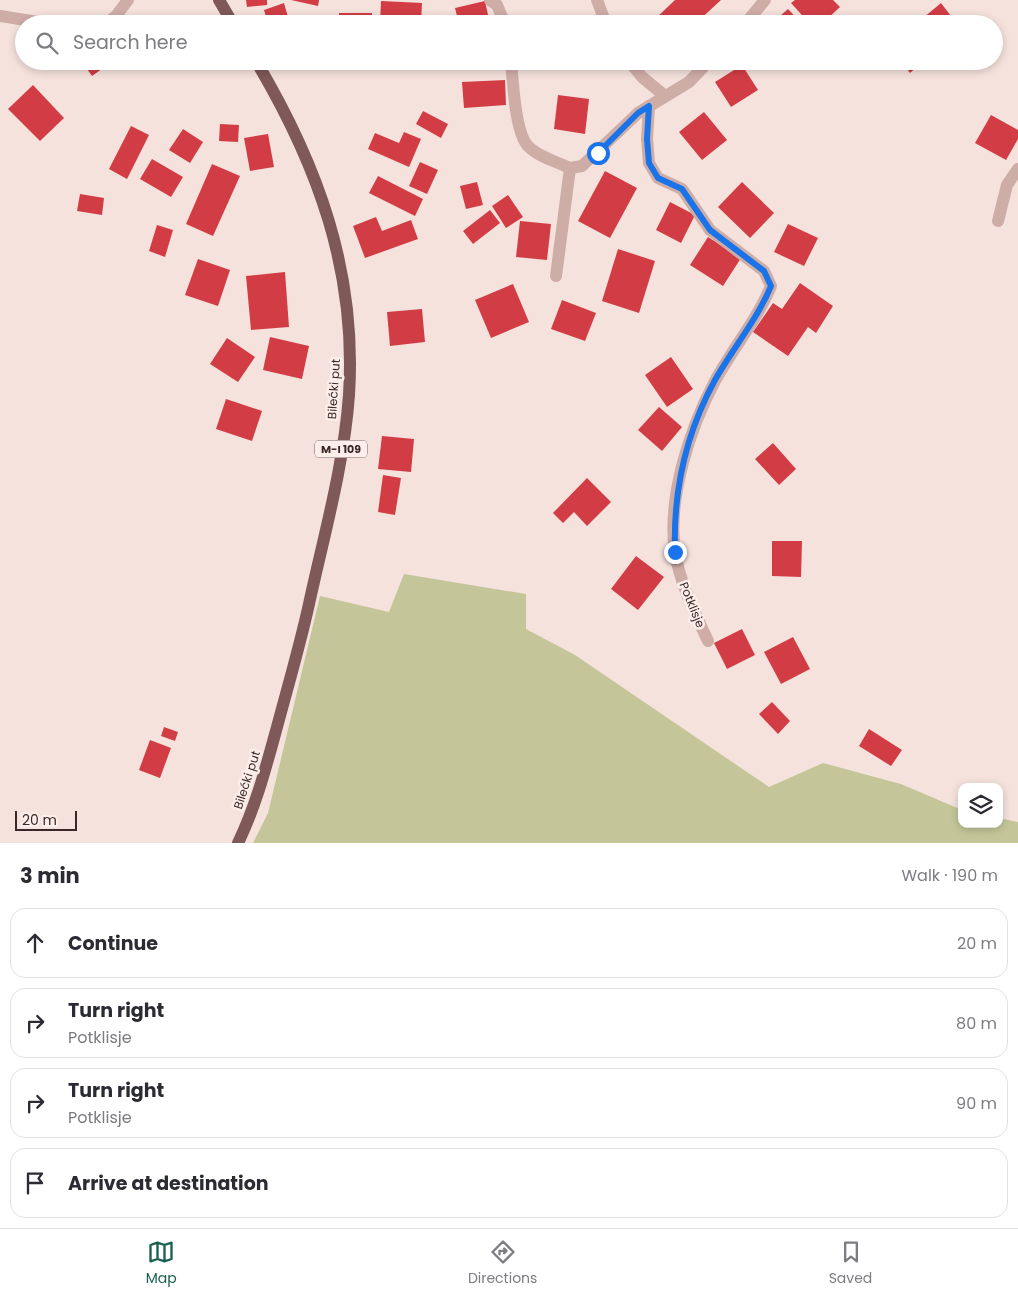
<!DOCTYPE html>
<html lang="en">
<head>
<meta charset="utf-8">
<style>
  :root { --surface:#fff; --page:#f7f7f7; --text:#2b2b33; --muted:#7c7c81; --line:#e1e1e2; --accent:#196050 }
  body { margin:0; font-family:Poppins,sans-serif; background:var(--page); color:var(--text) }
  .controls { position:absolute; right:15px; bottom:15px; display:grid; overflow:hidden; border-radius:10px; box-shadow:0 2px 8px #0003 }
  .controls button { width:45px; height:45px; display:grid; place-items:center; padding:0; border:0; border-bottom:1px solid var(--line); background:var(--surface); color:var(--text); font:25px sans-serif }
  .scale { position:absolute; left:15px; bottom:12px; width:62px; box-sizing:border-box; padding-left:5px; border:2px solid #3a2828; border-top:0; font-size:14px; line-height:18px; white-space:nowrap; color:#3a2828; -webkit-text-stroke:4px #fceee9; paint-order:stroke }
  .stop { position:absolute; width:15px; height:15px; margin:-11px; border:4px solid #1a73e8; border-radius:50%; background:#fff }
  .stop.end { background:#1a73e8; border-color:#fff; box-shadow:0 1px 5px #0008 }
  .list { margin:0; padding:0; list-style:none }
  h2 { display:flex; justify-content:space-between; align-items:center; height:65px; margin:0; padding:0 20px; font-size:21px }
  h2 small { font-size:16px; font-weight:400; color:var(--muted) }
  .list li { display:grid; grid-template-columns:32px 1fr auto; gap:15px; align-items:center; box-sizing:border-box; height:70px; margin:0 10px 10px; padding:0 10px; border:1px solid var(--line); border-radius:15px }
  .list b { display:block; font-size:19px; white-space:nowrap }
  .list p { margin:0; font-size:16px; white-space:nowrap; color:var(--muted) }
  .list em { font-size:16px; font-style:normal; color:var(--muted) }
  .icon { flex:none; width:28px; height:28px; fill:none; stroke:currentColor; stroke-width:2; stroke-linecap:round; stroke-linejoin:round }
  .map { position:relative; flex:none; width:1018px; height:843px; overflow:hidden }
  .search { position:absolute; background:var(--surface); box-shadow:0 2px 8px #0003; left:15px; right:15px; top:15px; height:55px; display:flex; align-items:center; gap:12px; box-sizing:border-box; padding:0 18px; border-radius:28px; color:var(--muted); font-size:19px }
  .sheet { height:385px; background:var(--surface) }
  nav { display:flex; justify-content:space-around; align-items:center; box-sizing:border-box; height:70px; border-top:1px solid var(--line); background:var(--surface); font-size:14px; color:var(--muted) }
  nav a { display:grid; justify-items:center; gap:2px }
  nav .on { color:var(--accent) }
  .map>svg:first-child { display:block }
</style>
</head>
<body>
<div class="map">
<svg width="1018" height="843" viewBox="0 0 1018 843">
  <rect width="100%" height="100%" fill="#f5e2dc"/>
  <!-- green -->
  <polygon fill="#c4c69a" points="404,574 526,594 526,629 575,655 769,787 823,763 901,784 962,810 962,824 999,824 999,818 1018,822 1018,843 253,843 268,813 320,596 389,612"/>
  <!-- building -->
  <g fill="#d23d45">
    <polygon points="246,0 267,0 267,5 247,7"/>
    <polygon points="291,0 319,0 318,6"/>
    <polygon points="675,0 721,0 695,24 660,24 655,19"/>
    <polygon points="795,0 833,0 840,7 822,24 810,24 791,3"/>
    <polygon points="381,1 422,3 421,24 380,24"/>
    <polygon points="485,1 490,24 459,24 455,8"/>
    <polygon points="284,3 290,24 268,24 264,10"/>
    <polygon points="941,3 957,24 915,24 929,13"/>
    <polygon points="788,9 802,24 771,24"/>
    <rect x="339" y="13" width="33" height="11"/>
    <polygon points="84,61 113,61 92,76 82,62"/>
    <polygon points="901,61 924,61 910,73"/>
    <polygon points="742,65 758,90 731,107 715,82"/>
    <polygon points="505,80 506,105 464,108 462,82"/>
    <polygon points="33,85 64,118 40,141 8,109"/>
    <polygon points="558,95 589,99 585,134 554,129"/>
    <polygon points="423,111 448,124 441,138 416,124"/>
    <polygon points="704,112 727,140 702,160 679,132"/>
    <polygon points="991,115 1018,130 1018,139 1006,160 975,143"/>
    <polygon points="220,124 239,125 238,142 219,141"/>
    <polygon points="131,126 149,135 127,179 109,169"/>
    <polygon points="183,129 203,142 190,163 169,150"/>
    <polygon points="404,132 421,139 409,167 368,149 375,133 399,143"/>
    <polygon points="268,134 274,167 250,171 244,138"/>
    <polygon points="152,159 183,177 171,197 140,179"/>
    <polygon points="420,162 438,170 427,194 409,186"/>
    <polygon points="212,164 240,176 213,236 186,224"/>
    <polygon points="605,171 637,188 610,238 578,221"/>
    <polygon points="378,176 423,199 415,216 369,193"/>
    <polygon points="477,182 483,205 466,209 460,186"/>
    <polygon points="742,182 774,213 750,238 718,207"/>
    <polygon points="80,194 104,198 102,215 77,211"/>
    <polygon points="508,195 523,217 506,228 492,206"/>
    <polygon points="670,202 695,215 681,243 656,230"/>
    <polygon points="490,210 500,223 473,244 463,231"/>
    <polygon points="376,217 382,231 411,220 418,239 365,258 353,226"/>
    <polygon points="520,221 551,224 547,260 516,257"/>
    <polygon points="788,224 818,238 804,266 774,252"/>
    <polygon points="157,225 173,230 165,257 149,251"/>
    <polygon points="708,237 741,258 723,286 690,265"/>
    <polygon points="618,249 655,261 639,313 602,301"/>
    <polygon points="198,259 230,270 218,306 185,295"/>
    <polygon points="285,272 289,327 251,330 246,276"/>
    <polygon points="800,283 833,306 816,333 808,327 788,356 753,332 773,303 782,309"/>
    <polygon points="513,284 529,322 491,338 475,300"/>
    <polygon points="562,300 596,313 585,341 551,329"/>
    <polygon points="422,309 425,342 390,346 387,312"/>
    <polygon points="270,337 309,346 302,379 263,370"/>
    <polygon points="227,338 255,357 238,382 210,364"/>
    <polygon points="671,357 693,389 667,407 645,375"/>
    <polygon points="226,399 262,411 252,441 216,429"/>
    <polygon points="659,407 682,427 662,451 638,430"/>
    <polygon points="382,436 414,439 411,472 378,469"/>
    <polygon points="773,443 796,469 779,485 755,459"/>
    <polygon points="383,475 401,478 395,515 378,512"/>
    <polygon points="587,478 611,502 587,526 574,512 563,523 553,513"/>
    <polygon points="772,541 802,541 801,577 772,576"/>
    <polygon points="636,556 664,577 638,610 611,589"/>
    <polygon points="742,629 755,655 727,669 714,643"/>
    <polygon points="793,637 810,669 781,684 764,652"/>
    <polygon points="772,702 790,721 778,734 759,714"/>
    <polygon points="164,727 178,732 175,741 161,736"/>
    <polygon points="869,729 902,750 891,766 859,746"/>
    <polygon points="150,740 171,748 160,778 139,770"/>
  </g>
  <g fill="none" stroke-linecap="round" stroke-linejoin="round">
    <!-- street -->
    <g stroke="#cfada7" stroke-width="12">
      <polyline points="490,0 497,5 505,24"/>
      <polyline points="597,0 606,24"/>
      <polyline points="0,16 50,24"/>
      <polyline points="106,24 116,16 128,0"/>
      <polyline points="745,24 765,0"/>
      <path d="M511,61c2,20 4,74 18,86 10,10 28,15 41,21"/>
      <polyline points="629,61 642,77 665,96"/>
      <path d="M649,106l-2,33 2,24 9,15 24,11 28,41 54,41 7,15c-14,34 -38,62 -56,95 -25,47 -48,117 -40,171 5,32 20,61 33,89"/>
      <polyline points="570,168 582,166 638,113 689,82 709,61"/>
      <polyline points="998,221 1007,185 1018,169"/>
      <polyline points="556,276 570,168"/>
    </g>
    <!-- primary -->
    <g stroke="#7e5957" stroke-width="12">
      <polyline points="219,0 233,24"/>
      <path d="M238,843c18,-37 28,-76 39,-116 11,-41 23,-82 32,-123 15,-69 35,-139 40,-209 8,-123 -31,-230 -93,-334"/>
    </g>
  </g>
  <g fill="none" stroke-linecap="round" stroke-linejoin="round">
    <!-- route -->
    <path stroke="#1a73e8" stroke-width="6" d="M598,153l40,-40 11,-7 -2,33 2,24 9,15 24,11 28,41 54,41 7,15c-14,34 -38,62 -56,94 -29,53 -42,112 -40,172"/>
  </g>
  <g text-anchor="middle" stroke-width="5" stroke-linejoin="round" paint-order="stroke">
    <!-- shield labels -->
    <rect fill="#fceee9" stroke="#746362" stroke-width="1" x="315" y="440.5" width="52" height="17" rx="4"/>
    <g font-size="11" font-weight="bold" fill="#3a2828">
      <text x="341" y="453">M-I 109</text>
    </g>
    <!-- street labels -->
    <g font-size="12" fill="#3a2828" stroke="#fceee9">
      <text transform="translate(334 389) rotate(-86)" y="4">Bilećki put</text>
      <text transform="translate(692 605) rotate(68)" y="4">Potklisje</text>
      <text transform="translate(247 780) rotate(-72)" y="4">Bilećki put</text>
    </g>
  </g>
</svg>
<div class="controls">
<button><svg class="icon" aria-label="layers" viewBox="0 0 24 24"><path d="M12 4l9 5-9 5-9-5zM3 14l9 5 9-5"/></svg></button>
</div>
<div class="scale">20 m</div>
<div class="stop" style="left:598px;top:153px"></div>
<div class="stop end" style="left:675px;top:552px"></div>
<div class="search"><svg class="icon" aria-label="search" viewBox="0 0 24 24"><circle cx="10" cy="10" r="6"/><path d="M15 15l6 6"/></svg>Search here</div>
</div>
<section class="sheet">
<h2>3 min<small>Walk · 190 m</small></h2>
<ul class="list">
<li><svg class="icon" aria-label="ahead" viewBox="0 0 24 24"><path d="M12 20V5M6 11l6-6 6 6"/></svg><div><b>Continue</b></div><em>20 m</em></li>
<li><svg class="icon" aria-label="right" viewBox="0 0 24 24"><path d="M7 20v-9h11M14 6l5 5-5 5"/></svg><div><b>Turn right</b><p>Potklisje</p></div><em>80 m</em></li>
<li><svg class="icon" aria-label="right" viewBox="0 0 24 24"><path d="M7 20v-9h11M14 6l5 5-5 5"/></svg><div><b>Turn right</b><p>Potklisje</p></div><em>90 m</em></li>
<li><svg class="icon" aria-label="arrive" viewBox="0 0 24 24"><path d="M6 21V4h12l-3 4 3 4H6"/></svg><div><b>Arrive at destination</b></div></li>
</ul>
</section>
<nav>
<a class="on"><svg class="icon" aria-label="map" viewBox="0 0 24 24"><path d="M3 6l6-2 6 2 6-2v14l-6 2-6-2-6 2zM9 4v14M15 6v14"/></svg>Map</a>
<a><svg class="icon" aria-label="directions" viewBox="0 0 24 24"><path d="M12 3l9 9-9 9-9-9zM9 14v-3h6M13 9l2 2-2 2"/></svg>Directions</a>
<a><svg class="icon" aria-label="saved" viewBox="0 0 24 24"><path d="M7 4h10v16l-5-4-5 4z"/></svg>Saved</a>
</nav>
</body>
</html>
